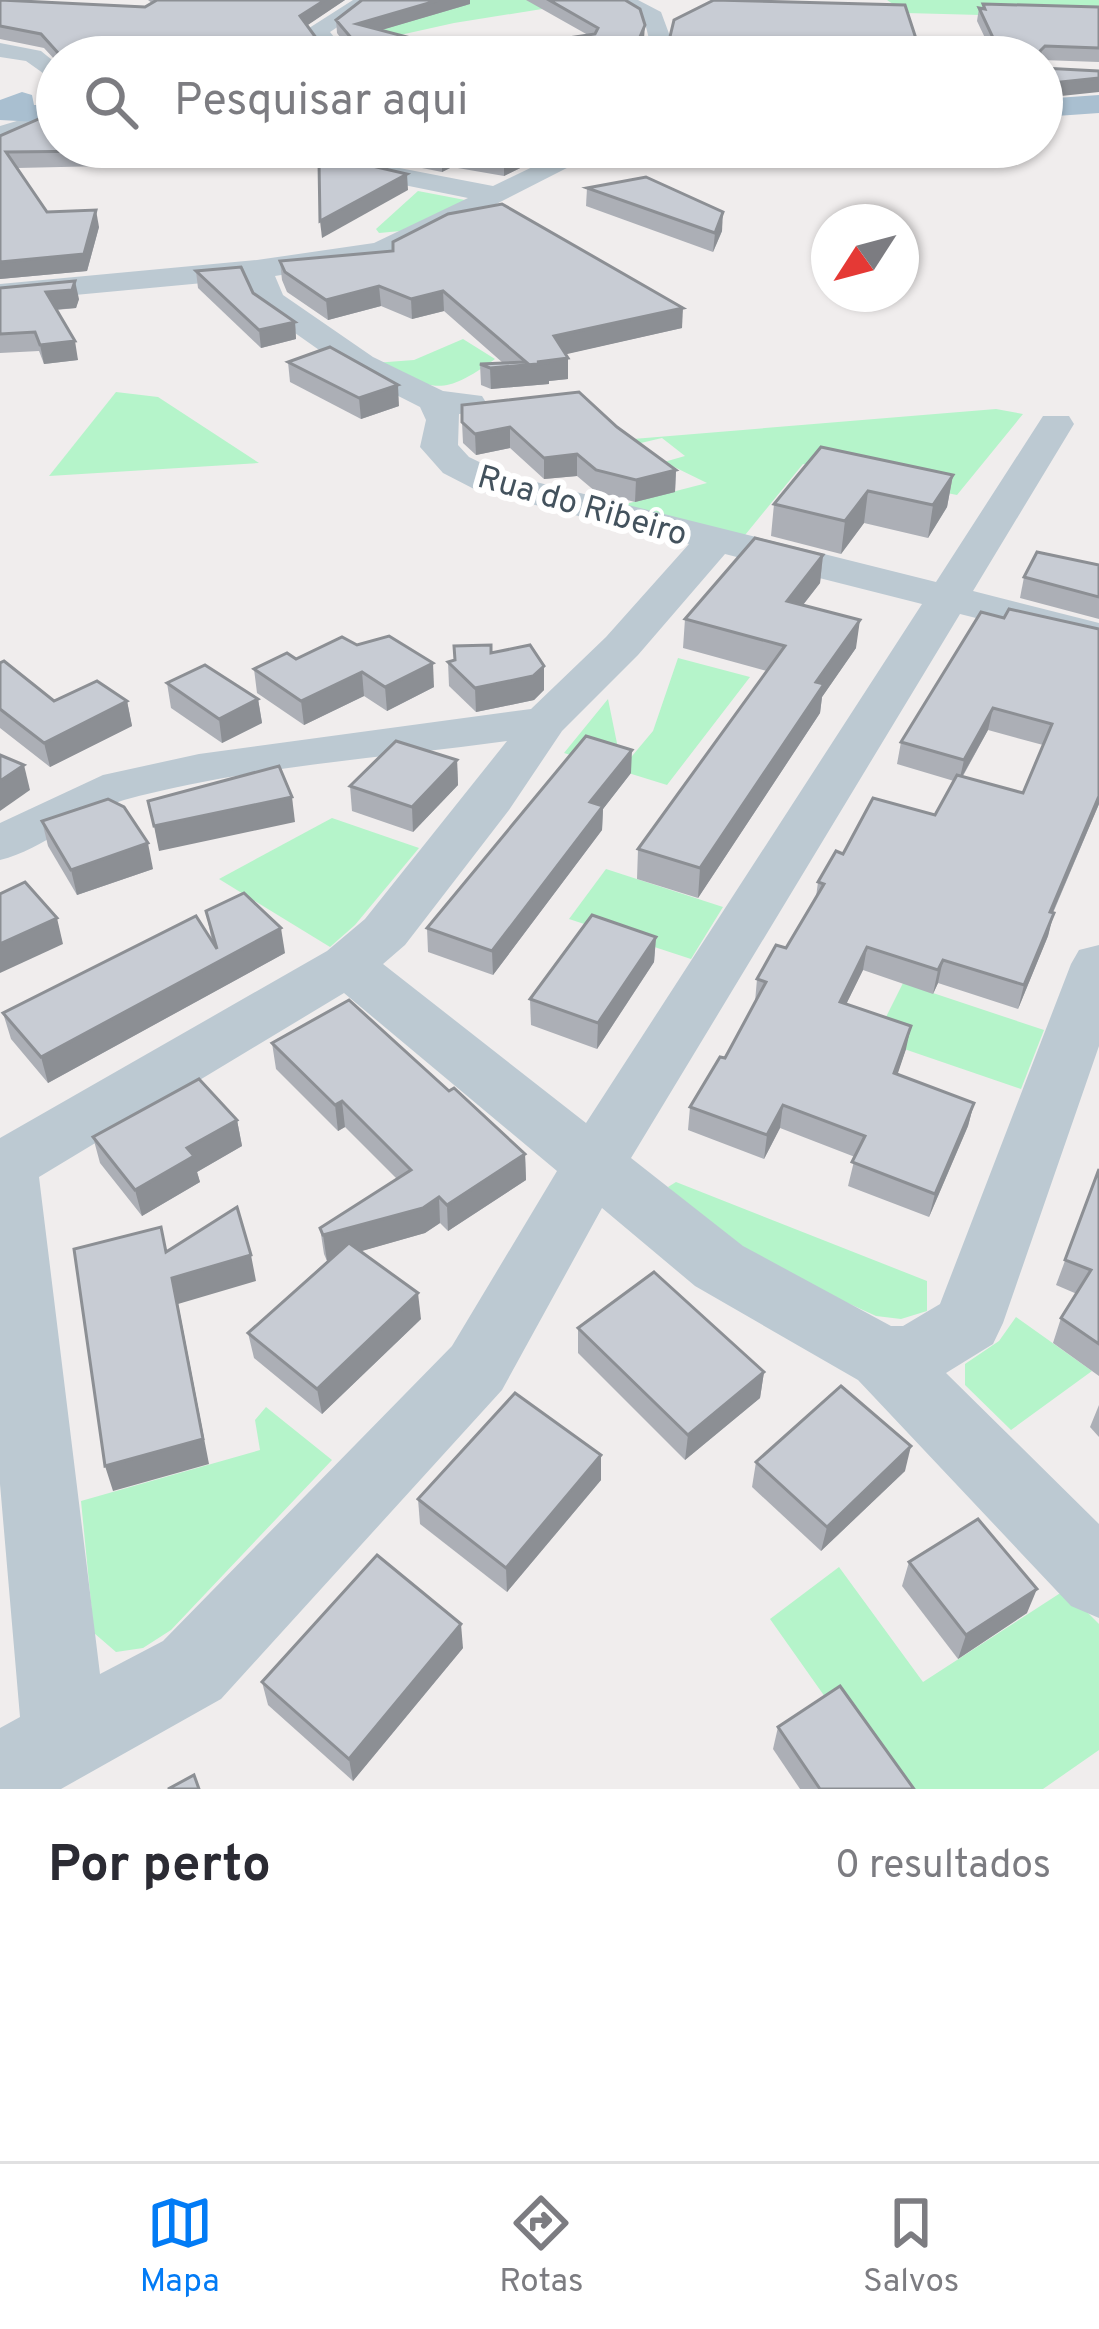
<!DOCTYPE html>
<html lang="pt">
<head>
<meta charset="utf-8">
<style>
  :root { --surface:#fff; --page:#f7f7f7; --text:#2b2b33; --muted:#7c7c81; --line:#e1e1e2; --accent:#027bf5 }
  body { margin:0; font-family:Overpass,sans-serif; background:var(--page); color:var(--text) }
  .compass { position:absolute; left:811px; top:204px; width:108px; height:108px; border-radius:50%; background:var(--surface); box-shadow:0 3px 9px #0004; rotate:234deg }
  .list { margin:0; padding:0; list-style:none }
  h2 { display:flex; justify-content:space-between; align-items:center; height:156px; margin:0; padding:0 48px; font-size:51px }
  h2 small { font-size:39px; font-weight:400; color:var(--muted) }
  .icon { flex:none; width:66px; height:66px; fill:none; stroke:currentColor; stroke-width:2; stroke-linecap:round; stroke-linejoin:round }
  .map { position:relative; flex:none; width:1099px; height:1789px; overflow:hidden }
  .search { position:absolute; background:var(--surface); box-shadow:0 3px 9px #0004; left:36px; right:36px; top:36px; height:132px; display:flex; align-items:center; gap:30px; box-sizing:border-box; padding:0 42px; border-radius:66px; color:var(--muted); font-size:45px }
  .sheet { height:372px; background:var(--surface) }
  nav { display:flex; justify-content:space-around; align-items:center; box-sizing:border-box; height:168px; border-top:3px solid var(--line); background:var(--surface); font-size:33px; color:var(--muted) }
  nav a { display:grid; justify-items:center; gap:6px }
  nav .on { color:var(--accent) }
  .map>svg:first-child { display:block }
</style>
</head>
<body>
<div class="map">
<svg width="1099" height="1789" viewBox="0 0 1099 1789">
  <rect width="100%" height="100%" fill="#f0eded"/>
  <!-- green -->
  <g fill="#b5f4ca">
    <polygon points="423,0 598,0 454,23 373,41 358,37 450,9"/>
    <polygon points="887,0 1099,0 1099,18 906,13"/>
    <polygon points="418,191 465,200 412,230 379,233 376,229"/>
    <path d="M463,339l32,20c-55,40 -61,30 -121,4l40,-3z"/>
    <polygon points="116,392 158,397 259,463 49,476"/>
    <polygon points="996,409 1023,414 957,495 803,464 741,540 614,507 707,483 664,462 685,456 662,438 628,446 621,440"/>
    <polygon points="678,658 750,677 667,785 564,753 608,699 622,768 653,731"/>
    <polygon points="332,818 419,848 355,925 330,947 219,879"/>
    <polygon points="606,869 723,907 691,959 569,919"/>
    <polygon points="903,983 1044,1030 1021,1089 875,1039"/>
    <polygon points="676,1182 927,1281 927,1311 901,1319 876,1316 723,1246 668,1187"/>
    <polygon points="1016,1317 1092,1371 1011,1430 965,1385 965,1364 999,1341"/>
    <polygon points="266,1407 332,1460 171,1630 143,1648 116,1652 94,1633 81,1501 260,1450 255,1420"/>
    <polygon points="839,1567 923,1682 1065,1590 1099,1624 1099,1750 1043,1789 890,1789 770,1619"/>
  </g>
  <g fill="none" stroke-linecap="round" stroke-linejoin="round">
    <!-- minor -->
    <g fill="#bcc9d2" fill-rule="evenodd">
      <polygon points="353,0 378,0 330,32 350,57 327,57 306,30"/>
      <polygon points="612,0 638,0 661,12 671,39 663,57 641,57 649,39 644,19"/>
      <polygon points="0,43 41,51 57,64 57,83 26,61 0,57"/>
      <polygon points="57,109 57,122 0,143 0,126"/>
      <path d="M348,147h28l-13,14 130,25 81,-39h34l-216,110 -117,19 8,19 90,62 70,34 39,5 5,8 -5,8 -23,2 -1,31 11,12 35,17 432,108 107,-166h26l5,8 -101,167 126,32v26l-139,-35 -329,544 112,88 148,80h12l37,-22 131,-340 8,-14 20,-5v101l-96,277 -10,21 -47,29 153,151v94l-28,-12 -213,-226 -163,-94 -93,-78 -100,182 -281,309 -160,90h-61v-61l20,-11 -20,-233v-346l327,-187 38,-32 142,-178c-123,17 -264,26 -383,59 -44,13 -79,49 -124,60v-37l103,-48 96,-21 332,-45 75,-72 83,-93 -213,-54 -33,-17 -23,-26 6,-27 -6,-13 -71,-36 -91,-64 -12,-28 -246,23v-18l257,-24 117,-17 94,-45 -133,-27 -4,-6zM725,554l197,50 -336,519 -203,-159 22,-19 104,-135 53,-79 76,-76zM344,993l213,178 -105,175 -289,295 -63,33 -61,-497z"/>
    </g>
    <!-- major -->
    <g fill="#a9bfd0" fill-rule="evenodd">
      <polygon points="22,92 32,95 34,105 57,105 57,123 0,120 0,100"/>
      <polygon points="1099,95 1099,113 1042,117 1042,99"/>
    </g>
  </g>
  <!-- wall -->
  <g fill="#acafb6" fill-rule="evenodd">
    <polygon points="0,0 145,7 152,3 148,0 345,0 307,25 322,46 348,48 337,33 336,20 470,4 381,30 468,53 588,35 526,0 625,0 644,39 641,47 922,57 57,57 57,62 44,48 0,39"/>
    <polygon points="983,4 1099,7 1099,62 1042,60 1042,57 994,57 977,21 979,8 982,9"/>
    <polygon points="0,136 57,147 105,147 105,166 17,168 47,212 99,227 87,271 0,279"/>
    <polygon points="371,147 563,147 504,176 452,167 442,172 372,158"/>
    <polygon points="587,188 722,231 713,252 586,206"/>
    <polygon points="280,261 682,328 565,354 568,358 568,379 549,381 549,384 491,389 481,385 480,364 503,363 444,311 412,319 381,306 328,320 287,292 282,280"/>
    <polygon points="196,271 253,293 295,322 296,339 261,348 198,288"/>
    <polygon points="0,288 79,299 76,308 56,310 78,360 44,364 39,351 0,353"/>
    <polygon points="288,362 399,406 361,419 290,382"/>
    <polygon points="462,422 617,427 676,470 675,492 635,502 596,492 577,476 544,479 510,448 476,455 463,443"/>
    <polygon points="953,475 947,507 928,538 864,523 841,554 771,536 774,504"/>
    <polygon points="823,555 820,583 803,605 856,648 822,697 820,713 698,898 637,879 638,849 767,671 683,648 685,619"/>
    <polygon points="1099,565 1099,619 1020,598 1024,577"/>
    <path d="M1004,618l95,186 -46,109 -5,23 -30,73 -80,-26 -5,11 -70,-24 -17,34 60,45 -9,25 77,29 -6,23 -39,91 -81,-31 7,-29 -75,-29 -16,31 -76,-29 2,-23 35,-49 30,-56 2,-23 29,-31 30,-51 2,-15 25,-28 92,-39 19,-34 -57,-17 4,-22zM988,730l55,15 -20,48 -60,-17z"/>
    <polygon points="491,653 544,666 544,690 534,700 476,712 449,686 448,662"/>
    <polygon points="296,659 434,687 387,711 364,696 304,725 257,693 254,669"/>
    <polygon points="0,663 54,701 127,701 132,726 50,767 0,728"/>
    <polygon points="167,683 258,699 262,723 222,743 171,708"/>
    <polygon points="457,760 458,785 413,832 352,811 350,786"/>
    <polygon points="631,773 603,809 602,830 493,975 428,952 427,928"/>
    <polygon points="42,821 153,869 77,895 48,846"/>
    <polygon points="206,911 285,953 48,1083 11,1039 3,1013 212,942"/>
    <polygon points="656,937 654,962 597,1049 531,1025 530,999"/>
    <polygon points="272,1043 449,1091 525,1154 526,1180 448,1231 440,1223 425,1233 361,1251 421,1319 322,1414 254,1358 248,1333 327,1261 324,1254 320,1228 397,1179 345,1127 338,1131 276,1069"/>
    <polygon points="237,1120 242,1146 197,1172 200,1182 142,1216 100,1163 93,1137"/>
    <polygon points="1099,1169 1099,1376 1053,1343 1061,1318 1077,1294 1056,1285"/>
    <polygon points="578,1328 764,1372 760,1398 685,1460 578,1353"/>
    <polygon points="1099,1405 1099,1437 1090,1427"/>
    <polygon points="601,1455 601,1480 507,1592 420,1524 418,1499"/>
    <polygon points="756,1462 905,1471 821,1551 752,1487"/>
    <polygon points="909,1562 1027,1613 958,1659 902,1586"/>
    <polygon points="463,1648 353,1781 268,1705 262,1682"/>
    <polygon points="778,1727 914,1789 800,1789 773,1749"/>
  </g>
  <!-- shaded-wall -->
  <g fill="#8c8f94">
    <polygon points="325,0 345,0 302,29 300,16"/>
    <polygon points="439,0 470,0 470,4 358,37 357,24"/>
    <polygon points="645,25 644,39 637,57 637,44"/>
    <polygon points="1099,78 1099,92 1042,98 1042,84"/>
    <polygon points="531,147 563,147 504,176 504,160"/>
    <polygon points="451,151 452,167 442,172 442,156"/>
    <polygon points="407,174 408,190 322,238 320,221"/>
    <polygon points="96,210 99,227 87,271 0,279 0,262"/>
    <polygon points="723,212 722,231 713,252 715,233"/>
    <polygon points="75,281 79,299 76,308 50,310 46,292"/>
    <polygon points="379,286 381,306 328,320 326,300"/>
    <polygon points="443,291 444,311 412,319 411,299"/>
    <polygon points="683,308 682,328 554,357 554,336"/>
    <polygon points="295,322 296,339 261,348 259,330"/>
    <polygon points="75,341 78,360 44,364 40,345"/>
    <polygon points="568,358 568,379 549,381 549,384 491,389 490,368"/>
    <polygon points="398,385 399,406 361,419 359,398"/>
    <polygon points="510,427 510,448 476,455 475,434"/>
    <polygon points="577,454 577,476 544,479 544,458"/>
    <polygon points="676,470 675,492 635,502 636,480"/>
    <polygon points="953,475 947,507 928,538 933,505"/>
    <polygon points="868,491 864,523 841,554 845,521"/>
    <polygon points="823,555 820,583 784,629 787,601"/>
    <polygon points="860,620 856,648 822,697 820,713 698,898 700,868 816,682"/>
    <polygon points="433,663 434,687 387,711 385,687"/>
    <polygon points="544,666 544,690 534,700 476,712 475,688"/>
    <polygon points="362,672 364,696 304,725 301,701"/>
    <polygon points="258,699 262,723 222,743 219,719"/>
    <polygon points="127,701 132,726 50,767 44,743"/>
    <polygon points="993,708 988,730 959,782 964,760"/>
    <polygon points="632,750 631,773 603,809 602,830 493,975 492,951 590,802"/>
    <polygon points="457,760 458,785 413,832 412,807"/>
    <polygon points="24,765 30,790 0,811 0,781"/>
    <polygon points="1099,796 1099,804 1043,935 1050,912"/>
    <polygon points="292,797 295,822 159,851 154,826"/>
    <polygon points="148,843 153,869 77,895 71,870"/>
    <polygon points="1054,913 1048,936 1018,1009 1024,985"/>
    <polygon points="57,918 63,944 0,973 0,944"/>
    <polygon points="281,928 285,953 48,1083 41,1057"/>
    <polygon points="656,937 654,962 597,1049 598,1023"/>
    <polygon points="867,947 863,970 836,1025 840,1002"/>
    <polygon points="943,960 938,983 933,994 938,970"/>
    <polygon points="911,1026 906,1049 890,1097 894,1073"/>
    <polygon points="342,1101 345,1127 338,1131 335,1105"/>
    <polygon points="974,1103 968,1126 929,1217 935,1194"/>
    <polygon points="783,1105 780,1128 764,1159 767,1135"/>
    <polygon points="237,1120 242,1146 197,1172 200,1182 142,1216 135,1190 187,1148"/>
    <polygon points="525,1154 526,1180 448,1231 447,1205"/>
    <polygon points="439,1197 440,1223 425,1233 327,1261 323,1235"/>
    <polygon points="251,1255 256,1281 178,1304 209,1464 113,1491 105,1466 172,1278"/>
    <polygon points="418,1293 421,1319 322,1414 317,1389"/>
    <polygon points="764,1372 760,1398 685,1460 688,1435"/>
    <polygon points="911,1446 905,1471 821,1551 827,1527"/>
    <polygon points="601,1455 601,1480 507,1592 506,1568"/>
    <polygon points="1037,1589 1027,1613 958,1659 966,1635"/>
    <polygon points="461,1624 463,1648 353,1781 349,1759"/>
  </g>
  <!-- building -->
  <g fill="#c8ccd4" stroke="#8c8f94" stroke-width="3">
    <polygon points="0,0 145,7 157,0 325,0 300,16 322,46 349,48 353,40 336,20 362,0 439,0 357,24 468,53 595,34 598,28 549,0 625,0 640,9 645,25 637,44 641,48 668,45 674,20 714,0 905,5 922,57 69,57 59,54 41,34 0,26"/>
    <polygon points="983,4 1099,7 1099,48 1045,46 1040,51 1040,57 1002,57 979,8 985,9"/>
    <polygon points="1042,68 1099,71 1099,78 1042,84"/>
    <polygon points="57,111 57,147 103,147 103,151 6,152 47,212 96,210 84,254 0,262 0,136"/>
    <polygon points="394,147 531,147 504,160 451,151 442,156"/>
    <polygon points="329,156 407,174 320,221 319,162"/>
    <polygon points="646,177 723,212 715,233 587,188"/>
    <polygon points="502,204 683,308 554,336 568,358 537,362 549,363 490,368 480,364 526,362 443,291 411,299 379,286 326,300 285,272 280,261 393,251 393,242 448,214"/>
    <polygon points="241,267 253,293 295,322 259,330 196,271"/>
    <polygon points="75,281 72,290 46,292 75,341 40,345 35,332 0,334 0,288"/>
    <polygon points="330,347 398,385 359,398 288,362"/>
    <polygon points="579,392 617,427 676,470 636,480 596,470 577,454 544,458 510,427 475,434 462,422 462,405"/>
    <polygon points="821,447 953,475 933,505 868,491 845,521 774,504"/>
    <polygon points="755,538 823,555 787,601 860,620 816,682 824,684 700,868 638,849 785,646 685,619"/>
    <polygon points="1037,552 1099,565 1099,597 1024,577"/>
    <polygon points="1009,609 1099,629 1099,796 1050,912 1054,913 1024,985 943,960 938,970 867,947 840,1002 911,1026 894,1073 974,1103 935,1194 852,1162 865,1136 783,1105 767,1135 690,1107 720,1057 725,1058 766,982 757,979 776,945 786,948 824,884 818,882 836,851 843,854 873,798 935,815 957,775 1023,793 1052,724 993,708 964,760 901,742 981,612 1004,618"/>
    <polygon points="389,636 433,663 385,687 362,672 301,701 254,669 287,653 296,659 342,637 357,645"/>
    <polygon points="491,645 491,653 530,645 544,666 533,676 475,688 448,662 455,660 454,646"/>
    <polygon points="4,661 54,701 97,681 127,701 44,743 0,709 0,663"/>
    <polygon points="205,665 258,699 219,719 167,683"/>
    <polygon points="586,736 632,750 590,802 603,806 492,951 427,928"/>
    <polygon points="396,741 457,760 412,807 350,786"/>
    <polygon points="0,755 24,765 0,781"/>
    <polygon points="279,766 292,797 154,826 148,801"/>
    <polygon points="108,799 124,807 148,843 71,870 42,821"/>
    <polygon points="25,882 57,918 0,944 0,894"/>
    <polygon points="244,893 281,928 41,1057 3,1013 196,916 217,949 206,911"/>
    <polygon points="592,915 656,937 598,1023 530,999"/>
    <polygon points="349,1000 449,1091 454,1088 525,1154 447,1205 439,1197 423,1208 323,1235 320,1228 411,1170 342,1101 335,1105 272,1043"/>
    <polygon points="199,1079 237,1120 187,1148 194,1156 135,1190 93,1137"/>
    <polygon points="1099,1169 1099,1344 1061,1318 1091,1270 1065,1260"/>
    <polygon points="237,1207 251,1255 172,1278 203,1439 105,1466 74,1249 161,1227 166,1252"/>
    <polygon points="349,1243 418,1293 317,1389 248,1333"/>
    <polygon points="654,1272 764,1372 688,1435 578,1328"/>
    <polygon points="841,1386 911,1446 827,1527 756,1462"/>
    <polygon points="515,1393 601,1455 506,1568 418,1499"/>
    <polygon points="978,1519 1037,1589 966,1635 909,1562"/>
    <polygon points="377,1555 461,1624 349,1759 262,1682"/>
    <polygon points="840,1686 914,1789 820,1789 778,1727"/>
    <polygon points="194,1775 199,1789 168,1789"/>
  </g>
  <g text-anchor="middle" stroke-width="12" stroke-linejoin="round" paint-order="stroke">
    <!-- far-street labels -->
    <g font-size="33" fill="#43525d" stroke="#fff">
      <text transform="translate(583 504) rotate(16)" y="12">Rua do Ribeiro</text>
    </g>
  </g>
</svg>
<svg class="compass" viewBox="-18 -18 36 36"><path d="M0-13l5 13h-10z" fill="#e53935"/><path d="M0 13l5-13h-10z" fill="#7c7c81"/></svg>
<div class="search"><svg class="icon" aria-label="search" viewBox="0 0 24 24"><circle cx="10" cy="10" r="6"/><path d="M15 15l6 6"/></svg>Pesquisar aqui</div>
</div>
<section class="sheet">
<h2>Por perto<small>0 resultados</small></h2>
<ul class="list">
</ul>
</section>
<nav>
<a class="on"><svg class="icon" aria-label="map" viewBox="0 0 24 24"><path d="M3 6l6-2 6 2 6-2v14l-6 2-6-2-6 2zM9 4v14M15 6v14"/></svg>Mapa</a>
<a><svg class="icon" aria-label="directions" viewBox="0 0 24 24"><path d="M12 3l9 9-9 9-9-9zM9 14v-3h6M13 9l2 2-2 2"/></svg>Rotas</a>
<a><svg class="icon" aria-label="saved" viewBox="0 0 24 24"><path d="M7 4h10v16l-5-4-5 4z"/></svg>Salvos</a>
</nav>
</body>
</html>
